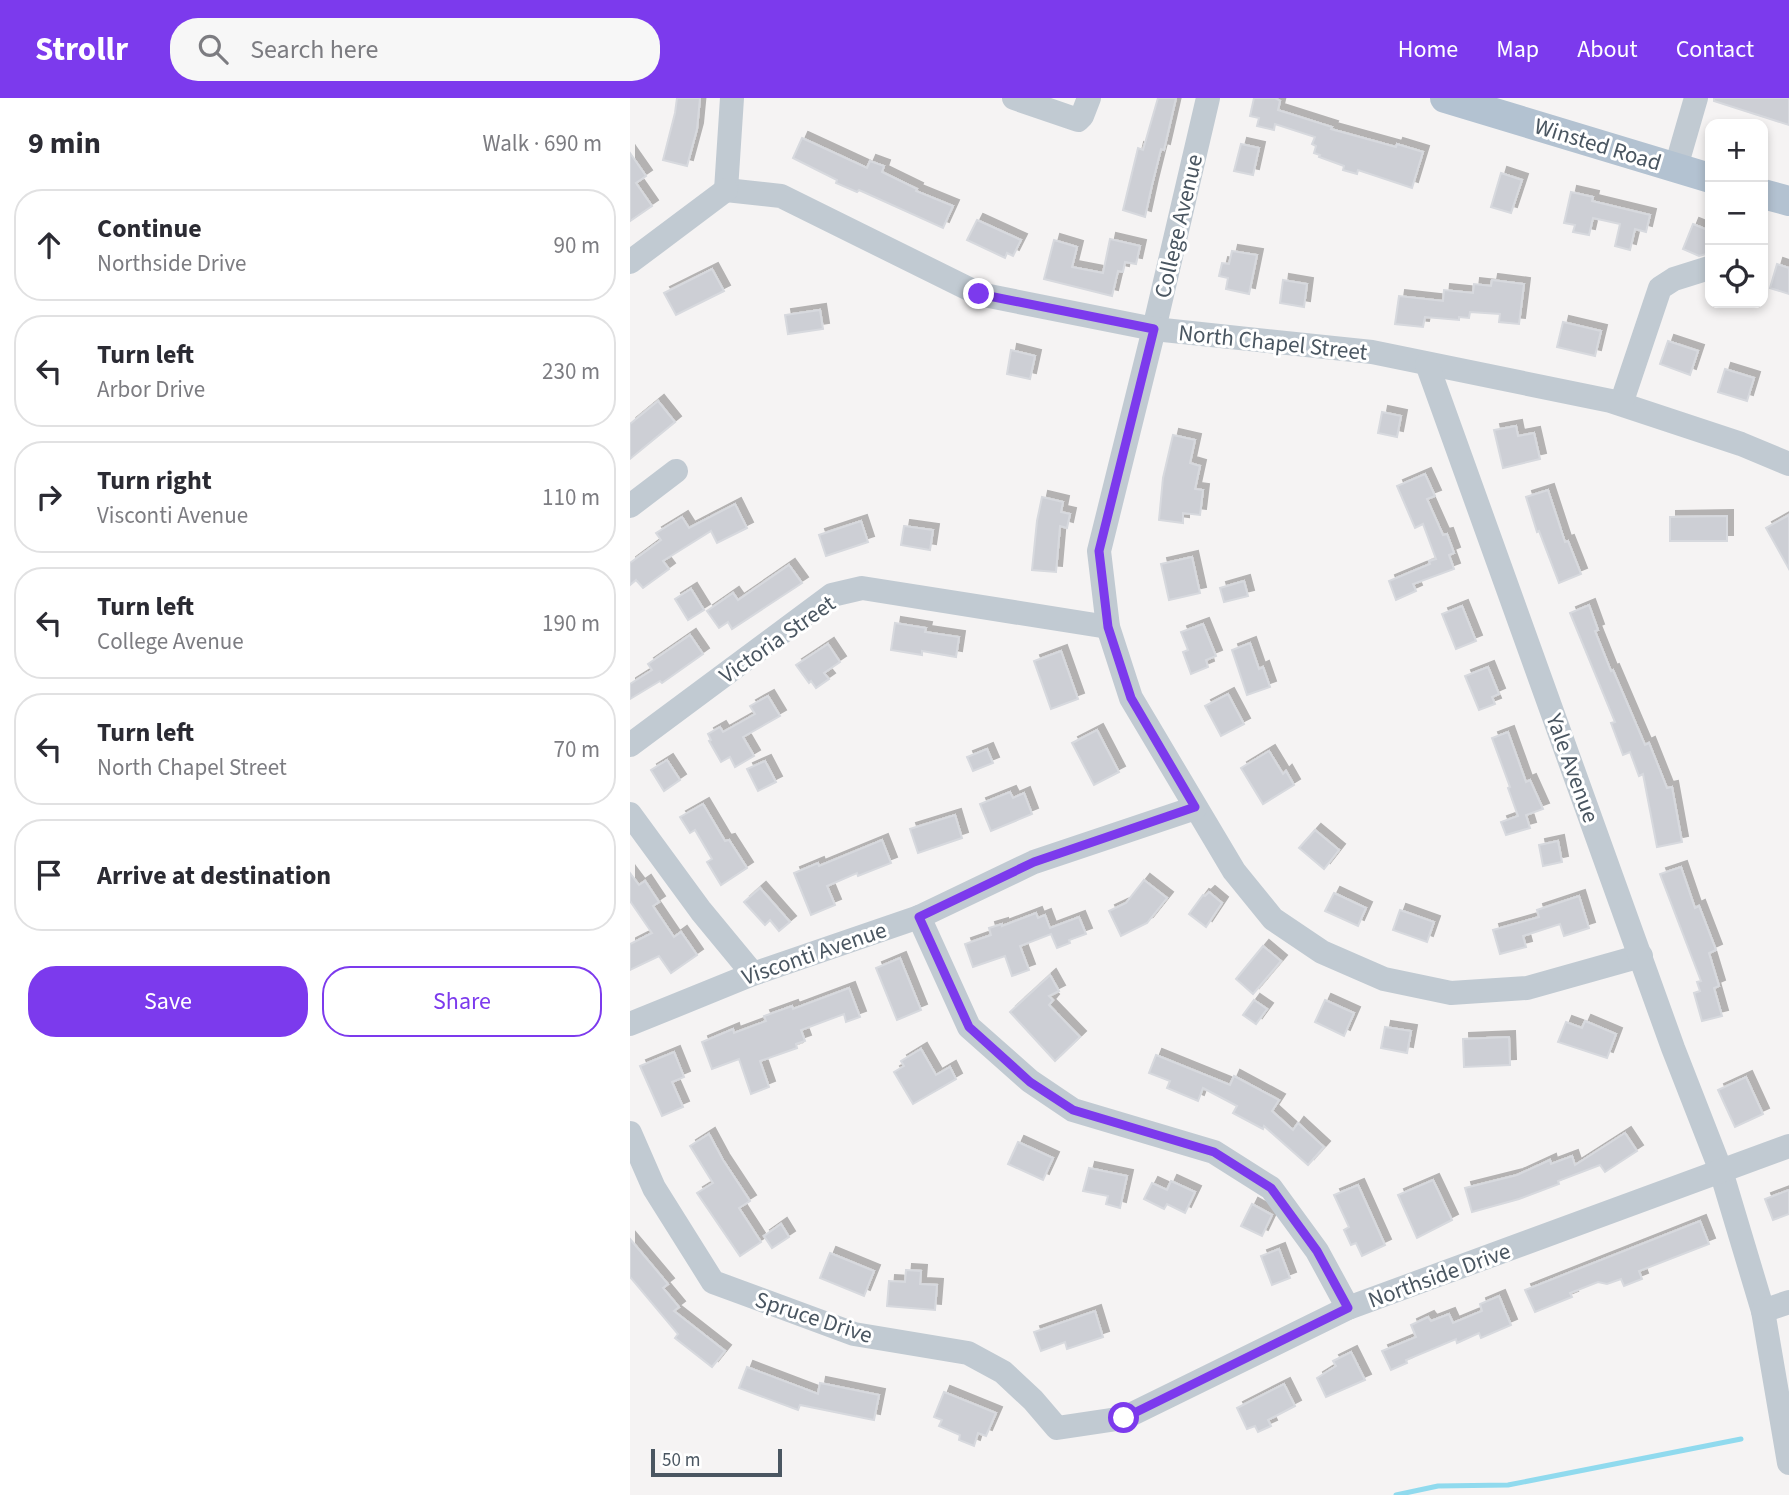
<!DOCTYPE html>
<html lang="en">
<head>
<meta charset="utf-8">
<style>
  :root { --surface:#fff; --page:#f7f7f7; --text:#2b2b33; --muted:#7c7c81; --line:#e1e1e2; --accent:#7c3aed }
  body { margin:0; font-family:"Source Sans 3",sans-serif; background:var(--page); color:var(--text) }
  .controls { position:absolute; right:21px; top:21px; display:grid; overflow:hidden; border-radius:14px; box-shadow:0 4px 10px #0003 }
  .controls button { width:63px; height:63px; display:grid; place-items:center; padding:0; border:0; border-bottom:2px solid var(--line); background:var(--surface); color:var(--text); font:35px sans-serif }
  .scale { position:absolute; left:21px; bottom:18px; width:131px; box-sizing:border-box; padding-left:7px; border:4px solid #4a5661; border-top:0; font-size:19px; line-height:24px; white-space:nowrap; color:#4a5661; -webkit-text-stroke:5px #fff; paint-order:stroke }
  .stop { position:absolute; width:21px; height:21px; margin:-16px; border:5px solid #7c3aed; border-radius:50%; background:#fff }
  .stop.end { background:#7c3aed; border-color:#fff; box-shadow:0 2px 7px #0008 }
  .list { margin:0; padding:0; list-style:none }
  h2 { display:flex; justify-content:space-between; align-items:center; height:91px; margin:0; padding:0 28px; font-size:30px }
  h2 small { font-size:23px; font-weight:400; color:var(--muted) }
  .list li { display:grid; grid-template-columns:46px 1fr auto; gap:21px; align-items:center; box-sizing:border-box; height:112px; margin:0 14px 14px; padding:0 14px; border:2px solid var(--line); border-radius:28px }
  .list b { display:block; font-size:26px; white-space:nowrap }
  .list p { margin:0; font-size:23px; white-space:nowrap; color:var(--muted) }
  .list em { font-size:23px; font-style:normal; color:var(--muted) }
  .actions { display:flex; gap:14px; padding:21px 28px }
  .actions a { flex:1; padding:16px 0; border:2px solid var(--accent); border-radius:28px; text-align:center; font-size:24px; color:var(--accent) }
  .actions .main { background:var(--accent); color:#fff }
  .icon { flex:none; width:38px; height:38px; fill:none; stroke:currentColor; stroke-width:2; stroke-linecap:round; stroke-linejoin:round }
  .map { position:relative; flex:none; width:1159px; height:1397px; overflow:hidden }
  header { display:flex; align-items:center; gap:42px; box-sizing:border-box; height:98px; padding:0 35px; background:var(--accent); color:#fff }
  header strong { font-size:33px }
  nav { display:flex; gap:38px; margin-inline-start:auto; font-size:24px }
  .search { width:490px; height:63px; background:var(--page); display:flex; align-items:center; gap:18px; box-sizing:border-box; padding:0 24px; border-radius:28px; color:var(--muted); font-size:26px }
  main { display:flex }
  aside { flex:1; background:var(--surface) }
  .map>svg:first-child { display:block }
</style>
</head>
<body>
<header>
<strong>Strollr</strong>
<div class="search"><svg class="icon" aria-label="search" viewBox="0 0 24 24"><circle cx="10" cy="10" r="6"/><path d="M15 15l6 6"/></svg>Search here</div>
<nav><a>Home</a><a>Map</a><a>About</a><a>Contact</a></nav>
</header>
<main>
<aside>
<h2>9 min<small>Walk · 690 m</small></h2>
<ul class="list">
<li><svg class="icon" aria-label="ahead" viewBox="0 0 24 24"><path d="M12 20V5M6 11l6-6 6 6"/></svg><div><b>Continue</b><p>Northside Drive</p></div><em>90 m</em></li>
<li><svg class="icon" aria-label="left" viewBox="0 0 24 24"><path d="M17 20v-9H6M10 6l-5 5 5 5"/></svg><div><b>Turn left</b><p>Arbor Drive</p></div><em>230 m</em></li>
<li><svg class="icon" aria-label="right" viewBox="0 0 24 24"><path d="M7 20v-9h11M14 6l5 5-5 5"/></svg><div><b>Turn right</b><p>Visconti Avenue</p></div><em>110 m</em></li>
<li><svg class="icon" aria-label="left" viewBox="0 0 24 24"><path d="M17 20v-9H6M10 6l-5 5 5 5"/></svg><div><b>Turn left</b><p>College Avenue</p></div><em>190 m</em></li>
<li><svg class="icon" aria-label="left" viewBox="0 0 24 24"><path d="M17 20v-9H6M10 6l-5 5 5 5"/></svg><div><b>Turn left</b><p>North Chapel Street</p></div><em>70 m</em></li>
<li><svg class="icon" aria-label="arrive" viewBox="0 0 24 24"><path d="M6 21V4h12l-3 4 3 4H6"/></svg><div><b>Arrive at destination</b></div></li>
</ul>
<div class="actions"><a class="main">Save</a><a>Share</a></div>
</aside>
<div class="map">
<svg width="1159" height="1397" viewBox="0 0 1159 1397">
  <defs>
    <filter id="shadow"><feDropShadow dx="6" dy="-6" stdDeviation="0" flood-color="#0004"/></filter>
  </defs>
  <rect width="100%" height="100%" fill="#f5f3f3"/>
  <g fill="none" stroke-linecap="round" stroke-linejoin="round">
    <!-- stream -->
    <polyline stroke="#90daee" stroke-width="5" points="766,1397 808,1388 878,1387 1111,1341"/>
  </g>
  <!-- building -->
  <g fill="#cdcfd5" stroke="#d7d9de" stroke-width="2" filter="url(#shadow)">
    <polygon points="47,0 70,0 67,31 57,68 33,62 45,15"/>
    <polygon points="528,0 546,0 534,52 531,51 522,87 515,119 493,112 508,50 513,52"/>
    <polygon points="624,0 645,0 650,3 648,12 702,29 701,31 766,49 767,46 793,54 782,90 728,72 727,76 713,72 714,68 689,59 690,57 684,55 686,48 682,46 685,39 645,26 644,32 627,28 629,20 620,18"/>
    <polygon points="1084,0 1159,0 1159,27 1084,3"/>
    <polygon points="172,40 237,70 240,63 254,68 252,74 287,91 286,93 323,108 313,130 229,92 227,94 206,85 207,82 163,60"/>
    <polygon points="611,46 629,50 623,77 604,73"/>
    <polygon points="0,55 16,78 6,85 22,108 0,123"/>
    <polygon points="871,75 892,82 881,115 861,109"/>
    <polygon points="941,94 963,99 962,103 1020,117 1016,134 1005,131 1000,152 985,148 990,126 963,120 959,137 943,134 945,127 934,125"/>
    <polygon points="347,122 391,142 383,158 377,155 375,160 337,142"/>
    <polygon points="1063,126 1080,133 1080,155 1069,158 1053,151"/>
    <polygon points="480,141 510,148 506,166 495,164 493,174 488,173 482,198 414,181 424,142 447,149 442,169 473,175"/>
    <polygon points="602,153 627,157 619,196 596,191 598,180 589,178 592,165 599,166"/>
    <polygon points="1147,166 1159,170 1159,196 1140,190"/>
    <polygon points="82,171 94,193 46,217 34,195"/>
    <polygon points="653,182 677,186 674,209 650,205"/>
    <polygon points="862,182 894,186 889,226 869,224 870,216 840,214 839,220 829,219 829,222 795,219 793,229 765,226 769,198 813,203 814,192 843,195 844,186 861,188"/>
    <polygon points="190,212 193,231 158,236 155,217"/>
    <polygon points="933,224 971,233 965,258 927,249"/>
    <polygon points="1038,243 1068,253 1060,277 1030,266"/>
    <polygon points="381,252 405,258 400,281 377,276"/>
    <polygon points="1095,271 1124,280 1117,303 1088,294"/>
    <polygon points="28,303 45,324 0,361 0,326"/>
    <polygon points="752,314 771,318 767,339 748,335"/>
    <polygon points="886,328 888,338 904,335 910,361 873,370 864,332"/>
    <polygon points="543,337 565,342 560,365 570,368 565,391 573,392 570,417 553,415 553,425 529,422 533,380"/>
    <polygon points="795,376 805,398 797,401 813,437 817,436 824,455 819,457 824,471 783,486 786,493 766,502 759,483 800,466 799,463 806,461 793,426 785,430 767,388"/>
    <polygon points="918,392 935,444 938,443 951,476 929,485 909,433 907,434 896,399"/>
    <polygon points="412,399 433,404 431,414 440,416 437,430 430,428 426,474 402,472 407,423"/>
    <polygon points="105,406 117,430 87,445 81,433 33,463 39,471 13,490 6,482 0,487 0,465 31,442 26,435 52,419 59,430"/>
    <polygon points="1159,417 1159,471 1136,430"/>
    <polygon points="1097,418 1097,443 1040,443 1040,419"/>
    <polygon points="231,423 238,444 196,458 189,437"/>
    <polygon points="274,428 303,432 300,452 271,447"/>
    <polygon points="562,459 570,495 539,502 531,466"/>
    <polygon points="159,467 172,485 102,531 98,524 89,530 77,513 103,495 108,502"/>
    <polygon points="614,483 618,498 594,504 590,490"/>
    <polygon points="61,491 74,512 58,522 45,501"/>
    <polygon points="959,507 968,532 965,533 981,573 983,572 1015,647 1019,645 1037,690 1042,689 1052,744 1027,749 1013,676 1009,678 1000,654 993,657 981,625 985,624 940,515"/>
    <polygon points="832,508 846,543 826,551 812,516"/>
    <polygon points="265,525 296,530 295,534 329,539 326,559 292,553 292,557 261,552"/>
    <polygon points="573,526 586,558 576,562 578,569 561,576 553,554 558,552 551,534"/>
    <polygon points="60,537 73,556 32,585 30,583 0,601 0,586 22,572 18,566"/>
    <polygon points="620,545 629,571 633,569 640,589 617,597 602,552"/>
    <polygon points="198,546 210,564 194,575 199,581 186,590 181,583 179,585 166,567"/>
    <polygon points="431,553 448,601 421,611 404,563"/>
    <polygon points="858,569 869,596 862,599 865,606 849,612 835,578"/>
    <polygon points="598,596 614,626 591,638 575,608"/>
    <polygon points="138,598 150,618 113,639 124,658 105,669 100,659 91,664 79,643 81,642 78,636 90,629 93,634 125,616 120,608"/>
    <polygon points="467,632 489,674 464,687 442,645"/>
    <polygon points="878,634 896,684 900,682 913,711 896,717 900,730 876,737 871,724 888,718 878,690 880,689 862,640"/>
    <polygon points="357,651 363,665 343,673 337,659"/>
    <polygon points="639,653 653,676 656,673 664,687 633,706 611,670"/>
    <polygon points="37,662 50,682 34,693 21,672"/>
    <polygon points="135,663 146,684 128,693 117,671"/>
    <polygon points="380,694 383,700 394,695 402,716 361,733 350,706"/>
    <polygon points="73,706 95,743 99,742 117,770 91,787 77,764 82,761 65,732 60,735 50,719"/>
    <polygon points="325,717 332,740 288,755 280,731"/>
    <polygon points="685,732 709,752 694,771 669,750"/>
    <polygon points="252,742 261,765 228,778 227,775 197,788 205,807 181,817 164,775 188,765 189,768"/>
    <polygon points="928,743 932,764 913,768 909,747"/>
    <polygon points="1051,769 1065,810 1069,808 1086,852 1079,855 1089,888 1084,890 1092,918 1072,923 1064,895 1070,893 1067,884 1071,883 1030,776"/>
    <polygon points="0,775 9,787 15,783 29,804 23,808 44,839 51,834 67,857 41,875 29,858 0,872 0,846 22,835 0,803"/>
    <polygon points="514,782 537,800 517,825 491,838 479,813 496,805"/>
    <polygon points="130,790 160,824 149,833 140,822 135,827 114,804"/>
    <polygon points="579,794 592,805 576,829 559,816 573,797 575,798"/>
    <polygon points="704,795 736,810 728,828 695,813"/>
    <polygon points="949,798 959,830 934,838 930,826 893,838 896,849 870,856 863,832 909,819 907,812"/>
    <polygon points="770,812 804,824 797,844 763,832"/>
    <polygon points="406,815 408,820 415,817 420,830 449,819 456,836 439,842 440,845 427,850 421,836 390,848 399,872 382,878 375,858 343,869 335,846 361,837 359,830 372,826 372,828"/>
    <polygon points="633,848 651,863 623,896 606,881"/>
    <polygon points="270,860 291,912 267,922 246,870"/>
    <polygon points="420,877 429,893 419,898 423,902 419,907 450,939 425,963 380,914"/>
    <polygon points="219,890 230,919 216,924 214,916 171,932 175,943 166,946 167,950 130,963 139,989 121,996 109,961 82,971 72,944 103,931 104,935 136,923 134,918 162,908 163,911"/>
    <polygon points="624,902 637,911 626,926 613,917"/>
    <polygon points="695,902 724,915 714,938 685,924"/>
    <polygon points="955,923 986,936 977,960 928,944 936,924 952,930"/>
    <polygon points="755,929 781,933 777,955 751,950"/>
    <polygon points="879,939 880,967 834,969 833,941"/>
    <polygon points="291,951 306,977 320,969 326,981 283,1006 264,974 274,968 271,963"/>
    <polygon points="44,954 54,979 42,984 53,1009 32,1018 10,968"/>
    <polygon points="526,957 600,987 604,978 649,1002 642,1013 663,1032 668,1025 694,1049 678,1067 634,1028 633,1031 603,1015 607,1008 573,990 568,1003 537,990 540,983 519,975"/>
    <polygon points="1116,979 1133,1016 1105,1029 1088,992"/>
    <polygon points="995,1035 1007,1053 975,1074 970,1067 928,1083 929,1086 889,1101 842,1114 835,1090 887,1077 920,1062 921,1066 942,1058 945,1067"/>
    <polygon points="79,1036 93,1062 120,1103 109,1110 131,1144 110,1158 67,1095 83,1085 60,1048"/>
    <polygon points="388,1044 423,1060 413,1082 378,1066"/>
    <polygon points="459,1070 497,1078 490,1110 476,1106 478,1098 453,1093"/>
    <polygon points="803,1082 822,1122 787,1140 768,1097"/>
    <polygon points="541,1083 565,1094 555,1115 537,1106 534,1111 514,1101 522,1085 537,1092"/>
    <polygon points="728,1087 755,1147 732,1158 726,1145 721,1147 714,1132 719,1129 704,1097"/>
    <polygon points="1159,1092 1159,1116 1143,1122 1135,1101"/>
    <polygon points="622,1106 642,1117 632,1138 611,1128"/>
    <polygon points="1070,1123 1079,1146 1009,1173 1012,1181 994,1188 991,1181 977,1186 968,1184 940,1195 942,1199 905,1214 895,1192"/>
    <polygon points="151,1126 159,1139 142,1150 134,1138"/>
    <polygon points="0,1141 38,1186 33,1190 49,1209 44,1213 95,1253 82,1269 45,1240 48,1236 0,1179"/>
    <polygon points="649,1151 660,1180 642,1187 631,1158"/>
    <polygon points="200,1155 244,1173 234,1198 190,1180"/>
    <polygon points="276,1172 291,1173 290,1186 307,1187 305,1212 257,1208 259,1183 275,1184"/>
    <polygon points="869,1198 881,1227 851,1240 849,1235 827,1245 826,1241 776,1262 777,1265 761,1272 752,1253 786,1239 781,1227 798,1219 801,1223 819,1216 823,1225 852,1213 850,1206"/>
    <polygon points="465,1213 473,1239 437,1251 435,1244 411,1253 404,1234"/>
    <polygon points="721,1254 735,1282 696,1299 687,1280 706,1268 703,1263"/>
    <polygon points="117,1269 188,1296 190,1285 249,1297 244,1322 170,1307 168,1312 109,1290"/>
    <polygon points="654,1286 665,1308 638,1322 641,1328 628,1334 625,1328 617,1331 607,1310"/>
    <polygon points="314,1294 366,1315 356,1338 348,1335 344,1348 329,1342 330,1337 309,1328 312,1322 304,1319"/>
  </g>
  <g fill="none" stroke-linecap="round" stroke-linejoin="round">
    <!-- minor -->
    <g stroke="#c1cad2" stroke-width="24">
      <polyline points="384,0 448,22 452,18 459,0"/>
      <polyline points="578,0 524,231 469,453 478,529 501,600 604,773 643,821 692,854 754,881 821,895 897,890 1011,858"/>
      <polyline points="1046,69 1066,0"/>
      <polyline points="96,92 151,98 349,196 524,231 742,254 981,303 1111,346 1159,366"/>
      <polyline points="96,92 102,0"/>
      <polyline points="0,164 96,92"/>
      <polyline points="797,266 1043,950 1091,1073 1133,1213 1159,1365"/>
      <polyline points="991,306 1030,190 1044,181 1079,170"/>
      <polyline points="0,408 46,373"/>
      <polyline points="0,647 202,497 232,490 478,529"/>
      <polyline points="0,716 71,813 123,876"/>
      <polyline points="289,819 339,929 400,983 443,1012 584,1054 641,1090 687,1153 718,1210"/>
      <polyline points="0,926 123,876 289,819 404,764 565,710"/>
      <polyline points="0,1035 24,1090 83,1184 224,1236 338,1255 373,1274 403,1302 427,1330 494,1320 718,1210 1159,1048"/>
      <polyline points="1133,1213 1159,1204"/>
    </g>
    <!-- major -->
    <g stroke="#b3c2d1" stroke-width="30">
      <polyline points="815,0 1080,80"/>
      <polyline points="1133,96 1159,103"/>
    </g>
  </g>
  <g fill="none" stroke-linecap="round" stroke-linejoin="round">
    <!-- route -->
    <polyline stroke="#7c3aed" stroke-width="9" points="349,196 524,231 469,453 478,529 501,600 565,709 404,764 289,819 339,929 400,984 443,1012 584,1054 641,1090 687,1153 718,1210 494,1320"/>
  </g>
  <g text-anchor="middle" stroke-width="6" stroke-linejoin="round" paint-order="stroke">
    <!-- street labels -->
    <g font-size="23" fill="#4a5661" stroke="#fff">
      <text transform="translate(968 46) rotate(17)" y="8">Winsted Road</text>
      <text transform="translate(548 128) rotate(-77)" y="8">College Avenue</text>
      <text transform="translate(643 244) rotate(6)" y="8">North Chapel Street</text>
      <text transform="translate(147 541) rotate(-35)" y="8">Victoria Street</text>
      <text transform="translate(943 670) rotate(70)" y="8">Yale Avenue</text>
      <text transform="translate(184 855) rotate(-19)" y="8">Visconti Avenue</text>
      <text transform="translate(809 1177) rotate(-20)" y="8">Northside Drive</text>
      <text transform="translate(184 1219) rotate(18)" y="8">Spruce Drive</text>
    </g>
  </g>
</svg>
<div class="controls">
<button>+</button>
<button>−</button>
<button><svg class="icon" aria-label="locate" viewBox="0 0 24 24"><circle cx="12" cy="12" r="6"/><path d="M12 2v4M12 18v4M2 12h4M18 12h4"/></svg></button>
</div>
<div class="scale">50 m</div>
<div class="stop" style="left:494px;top:1320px"></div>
<div class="stop end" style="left:349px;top:196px"></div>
</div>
</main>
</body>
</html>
